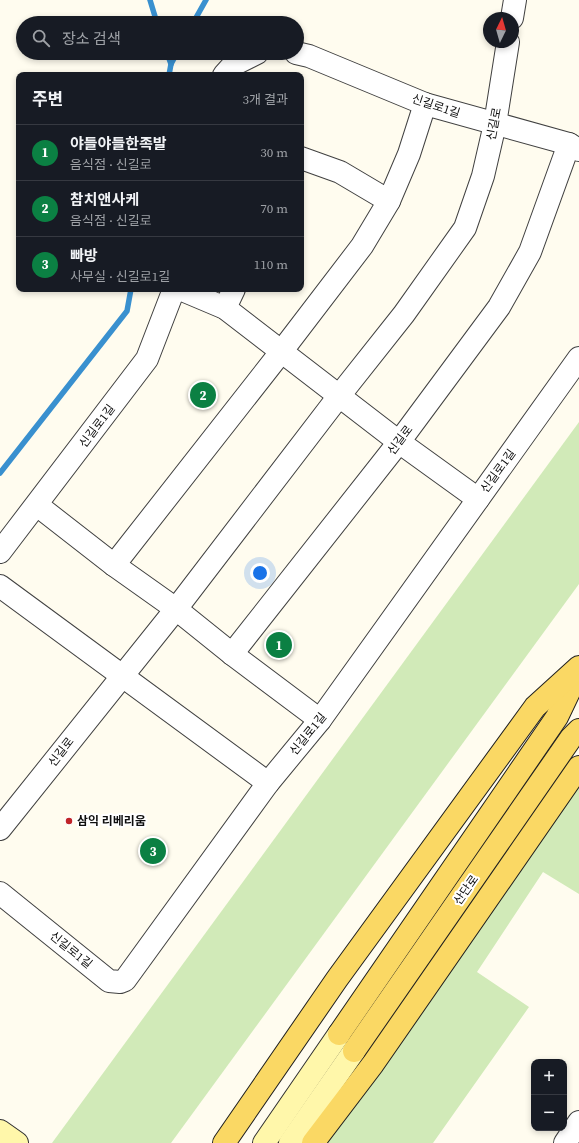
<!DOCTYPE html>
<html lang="ko">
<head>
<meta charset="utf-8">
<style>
  :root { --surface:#171b24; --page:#20242c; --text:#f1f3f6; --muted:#9ea1a6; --line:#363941; --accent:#0b8043 }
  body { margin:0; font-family:"Source Serif 4","Noto Sans KR",serif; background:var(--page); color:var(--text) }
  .controls { position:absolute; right:12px; bottom:12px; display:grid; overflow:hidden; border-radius:8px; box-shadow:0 2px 6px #0003 }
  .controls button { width:36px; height:36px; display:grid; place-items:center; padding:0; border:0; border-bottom:1px solid var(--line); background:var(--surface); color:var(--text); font:20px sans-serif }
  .compass { position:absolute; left:483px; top:12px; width:36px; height:36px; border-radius:50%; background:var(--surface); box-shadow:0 2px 6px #0003; rotate:5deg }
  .you { position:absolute; left:260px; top:573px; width:14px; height:14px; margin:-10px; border:3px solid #fff; border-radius:50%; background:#1a73e8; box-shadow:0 0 0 6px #1a73e833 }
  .badge { display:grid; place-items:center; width:26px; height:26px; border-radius:50%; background:var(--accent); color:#fff; font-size:13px; font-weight:700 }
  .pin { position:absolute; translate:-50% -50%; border:2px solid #fff; box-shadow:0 1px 4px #0006 }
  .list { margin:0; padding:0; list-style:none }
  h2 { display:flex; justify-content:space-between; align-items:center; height:52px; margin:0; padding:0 16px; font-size:17px }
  h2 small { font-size:13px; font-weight:400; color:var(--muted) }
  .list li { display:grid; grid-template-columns:26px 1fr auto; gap:12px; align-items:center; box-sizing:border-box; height:56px; padding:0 16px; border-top:1px solid var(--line) }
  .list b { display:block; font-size:15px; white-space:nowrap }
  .list p { margin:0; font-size:13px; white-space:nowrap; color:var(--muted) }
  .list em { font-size:13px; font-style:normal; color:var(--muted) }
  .icon { flex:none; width:22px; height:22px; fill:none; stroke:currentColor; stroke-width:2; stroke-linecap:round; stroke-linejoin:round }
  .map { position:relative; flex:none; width:579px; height:1143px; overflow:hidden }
  .search { position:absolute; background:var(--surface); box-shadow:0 2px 6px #0003; left:16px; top:16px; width:288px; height:44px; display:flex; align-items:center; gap:10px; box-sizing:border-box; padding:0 14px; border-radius:22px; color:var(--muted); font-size:15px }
  .panel { position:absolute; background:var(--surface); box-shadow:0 2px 6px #0003; left:16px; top:72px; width:288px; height:220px; border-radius:8px }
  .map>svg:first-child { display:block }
</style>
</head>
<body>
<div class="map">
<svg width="579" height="1143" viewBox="0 0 579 1143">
  <rect width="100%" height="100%" fill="#fffcef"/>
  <!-- green -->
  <g fill="#d1eab8">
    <polygon points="579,422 579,584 171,1143 52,1143"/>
    <polygon points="579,772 579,894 543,872 477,972 529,1007 433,1143 325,1143"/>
  </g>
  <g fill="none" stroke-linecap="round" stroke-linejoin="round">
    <!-- stream -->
    <g stroke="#3990cf" stroke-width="5.5">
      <polyline points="150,0 157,23"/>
      <polyline points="193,23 206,0"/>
      <polyline points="167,53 171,64"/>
      <polyline points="169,75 171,64 177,53"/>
      <polyline points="0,473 127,311 131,289"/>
    </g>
    <!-- street casing -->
    <g stroke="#414141" stroke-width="24">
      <g id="street">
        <polyline points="512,18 515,0"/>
        <polyline points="296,53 309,56 425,104 569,144 579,150"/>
        <polyline points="224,75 233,65 257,53"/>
        <polyline points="301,158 340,172 389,201"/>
        <polyline points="180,289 225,308 399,442 478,499"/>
        <polyline points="225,308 234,289"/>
        <polyline points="37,505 114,565 176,609 232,654 320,720"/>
        <polyline points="0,552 147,359 174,289"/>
        <polyline points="114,565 281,352 362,246 389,201 409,154 425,104"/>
        <polyline points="0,586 268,783"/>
        <polyline points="232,654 399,442 499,307 530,252 569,144"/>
        <polyline points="0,829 176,609 339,396 404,314 465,228 483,176 495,124 508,42"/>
        <polyline points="0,893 109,981 120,982 125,980 268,783 320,720 579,358"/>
        <polyline points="565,1143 579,1122"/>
      </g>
    </g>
    <!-- secondary casing -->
    <g stroke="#303030" stroke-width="24">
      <g id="secondary">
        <polyline points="0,1131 17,1143"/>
        <polyline points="264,1143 339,1034"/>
        <polyline points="290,1143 354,1051"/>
      </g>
    </g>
    <!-- primary casing -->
    <g stroke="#1f1f1f" stroke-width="24">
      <g id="primary">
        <polyline points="339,1034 557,717 578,673"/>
        <polyline points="354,1051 571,738 579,730"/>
        <polyline points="224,1143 337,979 535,707 579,667"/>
        <polyline points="313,1143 373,1064 579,767"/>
      </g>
    </g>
    <!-- street -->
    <use href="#street" stroke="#fff" stroke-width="22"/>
    <!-- secondary -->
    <use href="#secondary" stroke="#fff7aa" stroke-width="22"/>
    <!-- primary -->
    <use href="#primary" stroke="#fad864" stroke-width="22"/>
  </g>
  <!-- markers -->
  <circle fill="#c02429" stroke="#fff" stroke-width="1.5" cx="69" cy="821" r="4"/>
  <g text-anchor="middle" stroke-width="4" stroke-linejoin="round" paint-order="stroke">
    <!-- street labels -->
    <g font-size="12" fill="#0e0e0e" stroke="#fff">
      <text transform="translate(436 106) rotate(18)" y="4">신길로1길</text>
      <text transform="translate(494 124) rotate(-79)" y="4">신길로</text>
      <text transform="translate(97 426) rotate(-53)" y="4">신길로1길</text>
      <text transform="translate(400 440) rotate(-53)" y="4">신길로</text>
      <text transform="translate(498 471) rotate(-54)" y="4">신길로1길</text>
      <text transform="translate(308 734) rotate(-51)" y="4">신길로1길</text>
      <text transform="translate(61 752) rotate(-52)" y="4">신길로</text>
      <text transform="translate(466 890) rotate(-55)" y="4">산단로</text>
      <text transform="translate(71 950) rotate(39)" y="4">신길로1길</text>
    </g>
    <!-- poi labels -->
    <g font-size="12" font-weight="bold" fill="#0e0e0e" stroke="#fff" text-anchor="start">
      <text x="77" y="825">삼익 리베리움</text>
    </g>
  </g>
</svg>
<div class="controls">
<button>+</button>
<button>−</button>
</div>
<svg class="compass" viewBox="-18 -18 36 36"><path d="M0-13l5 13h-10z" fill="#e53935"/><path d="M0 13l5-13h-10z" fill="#9ea1a6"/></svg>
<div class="you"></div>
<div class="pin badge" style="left:279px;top:645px">1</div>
<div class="pin badge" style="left:203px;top:395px">2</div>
<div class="pin badge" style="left:153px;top:851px">3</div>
<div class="search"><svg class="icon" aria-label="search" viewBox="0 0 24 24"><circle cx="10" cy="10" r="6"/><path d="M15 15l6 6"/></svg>장소 검색</div>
<section class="panel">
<h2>주변<small>3개 결과</small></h2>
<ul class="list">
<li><span class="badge">1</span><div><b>야들야들한족발</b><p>음식점 · 신길로</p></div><em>30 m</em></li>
<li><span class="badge">2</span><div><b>참치앤사케</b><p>음식점 · 신길로</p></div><em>70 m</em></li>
<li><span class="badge">3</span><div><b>빠방</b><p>사무실 · 신길로1길</p></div><em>110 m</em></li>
</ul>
</section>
</div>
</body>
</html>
